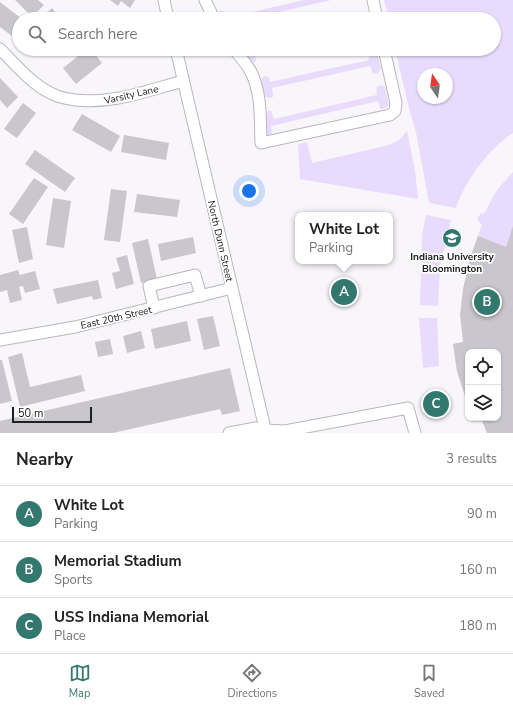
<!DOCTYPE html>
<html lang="en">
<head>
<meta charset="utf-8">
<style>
  :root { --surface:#fff; --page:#f6f6f6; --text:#222; --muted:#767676; --line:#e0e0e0; --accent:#32786f }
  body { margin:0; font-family:"Nunito Sans",sans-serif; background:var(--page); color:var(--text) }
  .controls { position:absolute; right:12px; bottom:12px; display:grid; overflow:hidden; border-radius:8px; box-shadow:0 1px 3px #0004 }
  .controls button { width:36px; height:36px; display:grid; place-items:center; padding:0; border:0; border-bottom:1px solid var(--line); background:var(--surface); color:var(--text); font:20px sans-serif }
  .compass { position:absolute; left:417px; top:68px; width:36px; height:36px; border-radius:50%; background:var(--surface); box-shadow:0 1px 3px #0004; rotate:347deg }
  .scale { position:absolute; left:12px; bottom:10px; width:80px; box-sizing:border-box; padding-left:4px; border:2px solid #202021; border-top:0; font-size:11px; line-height:14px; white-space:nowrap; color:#202021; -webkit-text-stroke:3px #fff; paint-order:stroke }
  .you { position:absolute; left:249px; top:191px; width:14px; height:14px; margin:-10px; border:3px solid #fff; border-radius:50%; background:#1a73e8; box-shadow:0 0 0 6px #1a73e833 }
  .badge { display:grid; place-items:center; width:26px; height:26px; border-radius:50%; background:var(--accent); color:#fff; font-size:13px; font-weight:700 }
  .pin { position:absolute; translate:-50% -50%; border:2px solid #fff; box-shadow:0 1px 4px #0006 }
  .popup { position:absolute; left:295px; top:212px; width:98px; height:52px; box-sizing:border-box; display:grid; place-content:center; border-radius:8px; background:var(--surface); filter:drop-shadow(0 1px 3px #0005); font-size:13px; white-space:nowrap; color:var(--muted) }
  .popup b { font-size:15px; color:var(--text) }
  .popup::after { content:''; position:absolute; left:50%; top:100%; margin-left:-8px; border:8px solid transparent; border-top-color:var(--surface) }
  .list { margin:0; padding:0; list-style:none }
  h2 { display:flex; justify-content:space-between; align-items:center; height:52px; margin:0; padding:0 16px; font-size:17px }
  h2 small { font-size:13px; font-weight:400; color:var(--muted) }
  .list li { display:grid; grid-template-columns:26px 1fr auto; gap:12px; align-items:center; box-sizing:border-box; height:56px; padding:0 16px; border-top:1px solid var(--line) }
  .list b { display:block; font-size:15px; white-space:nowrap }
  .list p { margin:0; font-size:13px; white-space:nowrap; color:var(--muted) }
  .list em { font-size:13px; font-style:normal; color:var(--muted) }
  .icon { flex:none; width:22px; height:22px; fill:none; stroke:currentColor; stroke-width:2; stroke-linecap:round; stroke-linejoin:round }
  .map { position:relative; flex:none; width:513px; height:433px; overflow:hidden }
  .search { position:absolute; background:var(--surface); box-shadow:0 1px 3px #0004; left:12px; right:12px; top:12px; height:44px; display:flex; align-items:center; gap:10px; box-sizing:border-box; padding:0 14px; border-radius:22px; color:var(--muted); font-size:15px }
  .sheet { height:220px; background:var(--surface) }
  nav { display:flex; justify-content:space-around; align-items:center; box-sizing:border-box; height:56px; border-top:1px solid var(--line); background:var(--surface); font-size:11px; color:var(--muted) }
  nav a { display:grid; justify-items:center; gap:2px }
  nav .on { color:var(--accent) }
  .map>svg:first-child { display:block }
</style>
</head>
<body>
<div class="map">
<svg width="513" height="433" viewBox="0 0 513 433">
  <rect width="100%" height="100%" fill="#f8f5fb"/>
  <!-- green -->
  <g fill="#e8dbfc" fill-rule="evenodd">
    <polygon points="304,0 331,0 248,19 221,19 219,12 221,10 223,11 225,18"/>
    <path d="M384,0h129v133c-23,14 -49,49 -57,75l-27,-5 -13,-71 -7,-24 -14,-59h99v-30h-105zM423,74h24v24h-24z"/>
    <polygon points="241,49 280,49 255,55 256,61 253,63"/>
    <polygon points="373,50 377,53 381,69 378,73 373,74 370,66 272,88 273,97 268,98 265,96 261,80 264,76 269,77 270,82 369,60 368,52"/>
    <polygon points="382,85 385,88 389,104 387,107 382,109 380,108 378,101 271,126 272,134 268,135 266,133 266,115 268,111 271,111 274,119 377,95 376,87"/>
    <polygon points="407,131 415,170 418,199 300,179 298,144 307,142 312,163 389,145 399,140"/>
    <polygon points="513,172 513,433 498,418 498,352 468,352 468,398 466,399 457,371 453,344 463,342 470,258 482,225 477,219 481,213 484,214 497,190"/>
    <polygon points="426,215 451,220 440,266 438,306 420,305 422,235"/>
    <polygon points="419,318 437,318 439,366 423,368"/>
  </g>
  <!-- building -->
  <g fill="#c9c7cd">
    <polygon points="15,0 38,0 44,5 32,17"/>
    <polygon points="110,0 135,0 130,8 121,1 118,6"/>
    <polygon points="0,2 22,19 19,19 19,27 12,36 0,27"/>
    <polygon points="52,8 61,19 40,19"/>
    <polygon points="23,49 32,49 27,53"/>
    <polygon points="87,49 91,49 102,63 76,84 63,68"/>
    <polygon points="0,78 18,97 7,108 0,100"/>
    <polygon points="23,103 36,113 17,138 4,129"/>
    <polygon points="82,114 120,136 111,152 72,130"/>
    <polygon points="124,135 169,143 166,160 121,152"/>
    <polygon points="35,150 75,178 65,192 25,164"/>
    <polygon points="34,178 48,187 23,224 9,214"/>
    <polygon points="111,189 127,191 120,242 104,240"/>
    <polygon points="137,194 180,200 177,217 134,212"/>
    <polygon points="53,198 71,201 64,248 46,245"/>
    <polygon points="513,226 513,433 487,433 481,418 498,418 498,352 468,352 468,398 466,399 457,371 453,344 463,342 460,315 463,289 470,258 478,236 506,247"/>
    <polygon points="27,227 33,259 19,263 12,230"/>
    <polygon points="193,237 196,253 161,261 158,244"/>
    <polygon points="148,239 157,279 141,283 132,243"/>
    <polygon points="127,255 134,284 116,289 112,273 120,271 116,258"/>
    <polygon points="18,270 20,275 35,271 40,289 25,293 23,286 19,287 22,300 10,303 7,290 0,292 0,275"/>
    <polygon points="98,280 102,298 93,300 92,296 57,304 53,289"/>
    <polygon points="213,316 220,346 204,350 197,319"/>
    <polygon points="187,321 191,341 155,349 151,329"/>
    <polygon points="141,331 145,348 127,353 123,336"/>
    <polygon points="110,339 113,354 98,357 95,342"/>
    <polygon points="22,353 30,387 81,375 85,391 20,407 8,357"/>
    <polygon points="0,360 2,360 12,401 0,404"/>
    <polygon points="230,368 240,411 222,415 220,409 113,433 0,433 0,421"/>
  </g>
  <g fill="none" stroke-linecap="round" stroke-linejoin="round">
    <!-- minor casing -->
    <g stroke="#b9b7bc" stroke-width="13">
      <g id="minor">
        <polyline points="164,0 168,19"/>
        <polyline points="205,0 214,19"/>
        <polyline points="373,0 377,19"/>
        <path d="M0,49c17,17 34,38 57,47 5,2 12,3 18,4 39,4 71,-9 108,-19"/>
        <polyline points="176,49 266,433"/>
        <path d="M234,49c5,7 13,15 17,23 11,22 9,48 10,71l129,-28 5,-4 1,-8 -12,-54"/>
        <polyline points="154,308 149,286 195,275 201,296"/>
        <polyline points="0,340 75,327 232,288"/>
        <polyline points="229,433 256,428 265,430 285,431 408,408 415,433"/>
      </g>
    </g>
    <!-- minor -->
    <use href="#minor" stroke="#fff" stroke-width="11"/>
  </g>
  <!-- icons -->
  <defs>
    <g id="university-disc" transform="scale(1)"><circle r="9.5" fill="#32786f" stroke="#fff"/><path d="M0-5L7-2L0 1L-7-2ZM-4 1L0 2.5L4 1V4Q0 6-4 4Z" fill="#fff"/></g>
  </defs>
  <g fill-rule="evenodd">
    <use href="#university-disc" x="452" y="238"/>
  </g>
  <g text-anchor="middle" stroke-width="3.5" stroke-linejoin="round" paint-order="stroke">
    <!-- street labels -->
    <g font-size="10" fill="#202021" stroke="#fff">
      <text transform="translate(131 94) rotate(-13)" y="4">Varsity Lane</text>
      <text transform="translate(221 241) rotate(77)" y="4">North Dunn Street</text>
      <text transform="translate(116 317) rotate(-13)" y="4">East 20th Street</text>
    </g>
    <!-- poi labels -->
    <g font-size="10" font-weight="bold" fill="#202021" stroke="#fff">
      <text x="452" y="260">Indiana University<tspan x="452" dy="12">Bloomington</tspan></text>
    </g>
  </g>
</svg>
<div class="controls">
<button><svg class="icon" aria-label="locate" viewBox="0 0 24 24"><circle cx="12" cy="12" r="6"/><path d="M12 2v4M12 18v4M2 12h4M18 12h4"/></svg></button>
<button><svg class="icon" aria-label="layers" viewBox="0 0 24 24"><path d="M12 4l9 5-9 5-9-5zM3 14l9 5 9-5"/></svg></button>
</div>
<svg class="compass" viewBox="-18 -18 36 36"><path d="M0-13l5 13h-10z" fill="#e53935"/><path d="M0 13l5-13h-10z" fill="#767676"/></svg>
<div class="scale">50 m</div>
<div class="you"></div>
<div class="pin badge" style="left:344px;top:292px">A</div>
<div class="popup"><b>White Lot</b>Parking</div>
<div class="pin badge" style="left:487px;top:302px">B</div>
<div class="pin badge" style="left:436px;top:404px">C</div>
<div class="search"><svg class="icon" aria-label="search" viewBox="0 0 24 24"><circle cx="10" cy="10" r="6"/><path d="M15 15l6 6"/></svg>Search here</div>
</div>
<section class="sheet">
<h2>Nearby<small>3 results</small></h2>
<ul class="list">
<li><span class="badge">A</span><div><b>White Lot</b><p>Parking</p></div><em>90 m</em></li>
<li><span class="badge">B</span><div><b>Memorial Stadium</b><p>Sports</p></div><em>160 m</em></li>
<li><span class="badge">C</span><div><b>USS Indiana Memorial</b><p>Place</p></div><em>180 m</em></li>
</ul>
</section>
<nav>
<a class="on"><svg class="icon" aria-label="map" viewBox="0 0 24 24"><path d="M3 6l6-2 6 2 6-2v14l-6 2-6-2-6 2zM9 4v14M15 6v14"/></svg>Map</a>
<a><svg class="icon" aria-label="directions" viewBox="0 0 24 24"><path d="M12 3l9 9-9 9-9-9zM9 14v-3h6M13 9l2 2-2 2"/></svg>Directions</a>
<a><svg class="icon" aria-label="saved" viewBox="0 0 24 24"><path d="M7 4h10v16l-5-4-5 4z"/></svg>Saved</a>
</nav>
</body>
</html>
